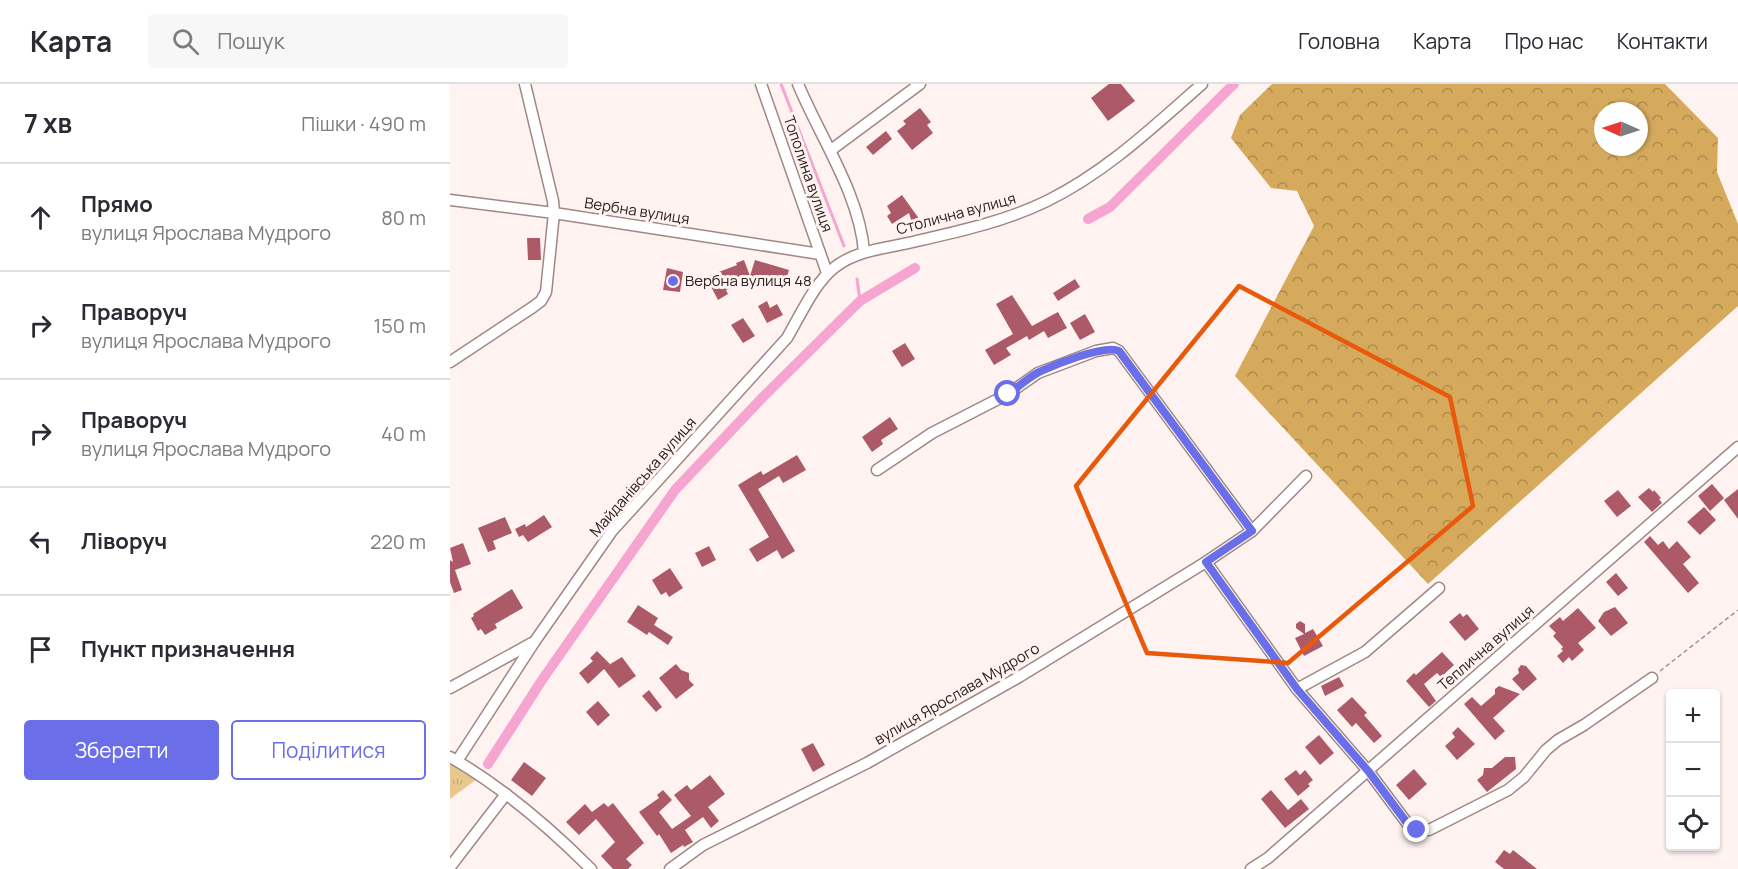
<!DOCTYPE html>
<html lang="uk">
<head>
<meta charset="utf-8">
<style>
  :root { --surface:#fff; --page:#f7f7f7; --text:#2b2b33; --muted:#7c7c81; --line:#e1e1e2; --accent:#6a6ee8 }
  body { margin:0; font-family:Manrope,sans-serif; background:var(--page); color:var(--text) }
  .controls { position:absolute; right:18px; bottom:18px; display:grid; overflow:hidden; border-radius:6px; box-shadow:0 2px 4px #0004 }
  .controls button { width:54px; height:54px; display:grid; place-items:center; padding:0; border:0; border-bottom:2px solid var(--line); background:var(--surface); color:var(--text); font:30px sans-serif }
  .compass { position:absolute; left:1144px; top:18px; width:54px; height:54px; border-radius:50%; background:var(--surface); box-shadow:0 2px 4px #0004; rotate:273deg }
  .stop { position:absolute; width:18px; height:18px; margin:-14px; border:4px solid #6a6ee8; border-radius:50%; background:#fff }
  .stop.end { background:#6a6ee8; border-color:#fff; box-shadow:0 2px 6px #0008 }
  .list { margin:0; padding:0; list-style:none }
  h2 { display:flex; justify-content:space-between; align-items:center; height:78px; margin:0; padding:0 24px; font-size:26px }
  h2 small { font-size:20px; font-weight:400; color:var(--muted) }
  .list li { display:grid; grid-template-columns:39px 1fr auto; gap:18px; align-items:center; box-sizing:border-box; height:108px; padding:0 24px; border-top:2px solid var(--line) }
  .list b { display:block; font-size:22px; white-space:nowrap }
  .list p { margin:0; font-size:20px; white-space:nowrap; color:var(--muted) }
  .list em { font-size:20px; font-style:normal; color:var(--muted) }
  .actions { display:flex; gap:12px; padding:18px 24px }
  .actions a { flex:1; padding:14px 0; border:2px solid var(--accent); border-radius:6px; text-align:center; font-size:21px; color:var(--accent) }
  .actions .main { background:var(--accent); color:#fff }
  .icon { flex:none; width:33px; height:33px; fill:none; stroke:currentColor; stroke-width:2; stroke-linecap:round; stroke-linejoin:round }
  .map { position:relative; flex:none; width:1288px; height:785px; overflow:hidden }
  header { display:flex; align-items:center; gap:36px; box-sizing:border-box; height:84px; padding:0 30px; background:var(--surface); border-bottom:2px solid var(--line) }
  header strong { font-size:28px }
  nav { display:flex; gap:33px; margin-inline-start:auto; font-size:21px }
  .search { width:420px; height:54px; background:var(--page); display:flex; align-items:center; gap:15px; box-sizing:border-box; padding:0 21px; border-radius:6px; color:var(--muted); font-size:22px }
  main { display:flex }
  aside { flex:1; background:var(--surface) }
  .map>svg:first-child { display:block }
</style>
</head>
<body>
<header>
<strong>Карта</strong>
<div class="search"><svg class="icon" aria-label="search" viewBox="0 0 24 24"><circle cx="10" cy="10" r="6"/><path d="M15 15l6 6"/></svg>Пошук</div>
<nav><a>Головна</a><a>Карта</a><a>Про нас</a><a>Контакти</a></nav>
</header>
<main>
<aside>
<h2>7 хв<small>Пішки · 490 m</small></h2>
<ul class="list">
<li><svg class="icon" aria-label="ahead" viewBox="0 0 24 24"><path d="M12 20V5M6 11l6-6 6 6"/></svg><div><b>Прямо</b><p>вулиця Ярослава Мудрого</p></div><em>80 m</em></li>
<li><svg class="icon" aria-label="right" viewBox="0 0 24 24"><path d="M7 20v-9h11M14 6l5 5-5 5"/></svg><div><b>Праворуч</b><p>вулиця Ярослава Мудрого</p></div><em>150 m</em></li>
<li><svg class="icon" aria-label="right" viewBox="0 0 24 24"><path d="M7 20v-9h11M14 6l5 5-5 5"/></svg><div><b>Праворуч</b><p>вулиця Ярослава Мудрого</p></div><em>40 m</em></li>
<li><svg class="icon" aria-label="left" viewBox="0 0 24 24"><path d="M17 20v-9H6M10 6l-5 5 5 5"/></svg><div><b>Ліворуч</b></div><em>220 m</em></li>
<li><svg class="icon" aria-label="arrive" viewBox="0 0 24 24"><path d="M6 21V4h12l-3 4 3 4H6"/></svg><div><b>Пункт призначення</b></div></li>
</ul>
<div class="actions"><a class="main">Зберегти</a><a>Поділитися</a></div>
</aside>
<div class="map">
<svg width="1288" height="785" viewBox="0 0 1288 785">
  <defs>
    <pattern id="grass-tufts" width="24" height="20" patternUnits="userSpaceOnUse" patternTransform="scale(1.5)"><rect width="24" height="20" fill="#e9c890"/><path d="M3 7l-1-3M5 7V3M7 7l1-3M15 17l-1-3M17 17v-4M19 17l1-3" fill="none" stroke="#c8ac7c"/></pattern>
    <pattern id="forest-crowns" width="20" height="18" patternUnits="userSpaceOnUse" patternTransform="scale(1.5)"><rect width="20" height="18" fill="#d5aa5d"/><path d="M2 6a3 3 0 1 1 6 0M12 15a3 3 0 1 1 6 0" fill="none" stroke="#ad8a4c"/></pattern>
  </defs>
  <rect width="100%" height="100%" fill="#fef3f0"/>
  <!-- grass -->
  <polygon fill="url(#grass-tufts)" points="0,679 27,695 0,715"/>
  <!-- forest -->
  <path fill="url(#forest-crowns)" fill-rule="evenodd" d="M822,0h393l53,54 -1,34 21,52v82l-310,278 -193,-208 79,-150 -17,-35 -26,-3 -40,-50 9,-23zM1153,27h36v36h-36z"/>
  <g fill="none" stroke-linecap="round" stroke-linejoin="round">
    <!-- stream -->
    <g stroke="#f5a5cf" stroke-width="3">
      <polyline points="331,0 394,162"/>
      <polyline points="407,195 410,217"/>
    </g>
    <!-- canal -->
    <g stroke="#f5a5cf" stroke-width="10">
      <polyline points="638,135 660,123 784,0"/>
      <polyline points="38,680 92,596 225,406 312,314 410,217 465,184"/>
    </g>
  </g>
  <!-- building -->
  <g fill="#ad5a68">
    <polygon points="659,0 671,0 685,17 658,37 641,14"/>
    <polygon points="470,24 481,38 477,41 483,49 462,66 447,47 456,40 453,37"/>
    <polygon points="436,47 442,55 423,71 416,63"/>
    <polygon points="452,111 470,136 481,132 484,141 464,146 459,129 442,140 437,132 441,129 437,122"/>
    <polygon points="77,154 90,154 91,176 78,176"/>
    <polygon points="294,176 300,192 305,176 339,186 333,206 311,199 314,191 276,206 278,210 268,216 256,193 287,181 286,179"/>
    <polygon points="217,184 233,188 230,208 213,206"/>
    <polygon points="625,195 630,203 608,217 603,209"/>
    <polygon points="562,211 582,242 608,228 617,244 598,254 594,247 579,256 577,252 556,264 561,271 544,281 535,266 563,250 546,220"/>
    <polygon points="317,217 320,224 327,220 333,231 317,239 308,222"/>
    <polygon points="635,230 645,248 630,256 620,239"/>
    <polygon points="293,234 305,252 293,259 281,241"/>
    <polygon points="455,259 465,275 452,283 442,267"/>
    <polygon points="440,333 448,345 431,356 433,360 422,368 412,353"/>
    <polygon points="347,371 356,386 333,399 329,392 308,405 345,467 332,475 327,466 307,478 299,465 319,453 288,401 311,387 313,391"/>
    <polygon points="1262,400 1274,414 1260,427 1248,412"/>
    <polygon points="1199,404 1203,408 1204,406 1211,414 1209,415 1212,419 1202,428 1188,413"/>
    <polygon points="1288,405 1288,435 1274,416"/>
    <polygon points="1168,406 1181,422 1167,433 1154,417"/>
    <polygon points="1254,423 1266,436 1250,451 1237,438"/>
    <polygon points="94,431 102,443 78,458 73,451 69,453 65,445 75,440 76,443"/>
    <polygon points="55,433 62,449 43,457 46,465 38,468 28,444"/>
    <polygon points="1200,452 1208,461 1213,457 1219,465 1227,457 1241,473 1233,480 1249,499 1238,509 1194,458"/>
    <polygon points="13,459 21,480 5,486 12,506 4,509 0,498 0,476 3,478 0,464"/>
    <polygon points="259,462 266,476 252,483 245,469"/>
    <polygon points="220,484 233,504 219,513 216,508 211,511 202,496"/>
    <polygon points="1166,489 1178,504 1168,512 1156,498"/>
    <polygon points="62,505 73,524 45,540 47,544 35,551 31,545 28,547 21,534 24,532 23,530"/>
    <polygon points="188,521 208,534 204,541 223,553 218,561 199,548 197,551 177,538"/>
    <polygon points="1165,523 1178,539 1161,552 1148,537 1154,528"/>
    <polygon points="1128,524 1146,544 1128,559 1134,566 1122,577 1119,573 1113,579 1107,572 1113,567 1111,565 1113,563 1103,552 1106,549 1099,542 1110,533 1113,537"/>
    <polygon points="1072,526 1079,535 1056,554 1049,545"/>
    <polygon points="1010,529 1013,533 1017,530 1029,545 1015,557 999,538"/>
    <polygon points="850,537 855,540 855,549 863,545 873,562 854,572 845,554 854,550 846,544 846,540"/>
    <polygon points="147,567 160,580 157,582 172,573 186,592 169,604 154,585 138,600 129,589 143,577 140,574"/>
    <polygon points="992,568 1004,581 991,593 987,589 974,600 986,617 979,623 956,597 964,589 966,591"/>
    <polygon points="226,580 231,586 239,589 239,596 244,601 226,615 209,594"/>
    <polygon points="1071,581 1076,582 1087,595 1073,607 1062,595 1069,589 1068,585"/>
    <polygon points="889,593 894,602 875,612 871,602"/>
    <polygon points="1049,602 1070,610 1043,634 1055,647 1045,656 1014,620 1022,613 1031,622 1045,610 1045,605"/>
    <polygon points="199,606 212,623 206,628 192,612"/>
    <polygon points="902,613 917,629 914,631 932,652 924,659 906,639 902,643 887,626"/>
    <polygon points="148,617 160,631 148,642 136,628"/>
    <polygon points="1008,643 1025,660 1007,676 995,662 1005,653 1002,649"/>
    <polygon points="869,651 884,669 870,681 855,663"/>
    <polygon points="363,659 375,681 363,688 351,665"/>
    <polygon points="1055,673 1065,673 1066,685 1037,708 1027,696 1033,691 1034,684 1042,684"/>
    <polygon points="74,678 96,694 82,712 61,696"/>
    <polygon points="964,685 977,700 959,716 946,701"/>
    <polygon points="846,686 850,691 855,686 863,696 858,700 860,702 848,712 834,695"/>
    <polygon points="260,691 275,710 258,723 269,737 261,744 253,733 235,746 243,758 234,763 233,761 221,769 209,750 207,752 189,728 209,714 207,711 213,706 222,716 209,728 222,745 241,732 224,711 237,701 241,706"/>
    <polygon points="821,706 838,726 851,715 859,725 835,744 811,715"/>
    <polygon points="154,719 158,723 163,719 194,759 176,775 182,781 178,785 163,785 151,772 165,758 146,735 129,751 116,738 135,720 142,728"/>
    <polygon points="1054,766 1060,770 1063,766 1087,785 1054,785 1045,778"/>
  </g>
  <g fill="none" stroke-linecap="round" stroke-linejoin="round">
    <!-- minor casing -->
    <g stroke="#a08882" stroke-width="13">
      <g id="minor">
        <polyline points="311,0 377,189"/>
        <path d="M348,0c22,53 62,111 66,168"/>
        <polyline points="381,66 470,0"/>
        <polyline points="0,116 104,129 370,170"/>
        <polyline points="0,278 83,223 91,217 96,208 104,129 103,117 75,0"/>
        <polyline points="427,386 482,349 558,310 588,289 646,267 663,264 669,267 802,447"/>
        <polyline points="756,478 847,605 919,688 957,739 967,746 979,746 1058,706 1074,693 1096,666 1108,656 1134,641 1202,594"/>
        <polyline points="0,604 82,559"/>
        <polyline points="847,605 915,568 989,504"/>
        <path d="M0,673l7,4 78,-120 77,-110 175,-193c13,-22 28,-56 48,-71 23,-18 55,-19 82,-26 44,-10 89,-20 130,-40 59,-29 106,-74 155,-117"/>
        <path d="M7,677c50,30 93,67 134,108"/>
        <polyline points="0,783 56,710"/>
        <polyline points="220,785 253,761 417,679 569,593 756,478 802,447 856,392"/>
        <polyline points="801,785 818,774 1288,363"/>
      </g>
    </g>
    <!-- path -->
    <polyline stroke="#9c928f" stroke-width="1.5" stroke-dasharray="4.5 3" stroke-linecap="butt" points="1210,587 1288,526"/>
    <!-- minor -->
    <use href="#minor" stroke="#fff" stroke-width="10"/>
  </g>
  <g fill="none" stroke-linecap="round" stroke-linejoin="round">
    <!-- route -->
    <path stroke="#6a6ee8" stroke-width="8" d="M558,310c10,-7 20,-16 31,-22 15,-7 66,-28 80,-21l133,180 -46,31 91,127 72,83 38,51 10,7"/>
  </g>
  <!-- marked area -->
  <path fill="none" stroke="#e8590c" stroke-width="4.5" stroke-linejoin="round" d="M789,202l211,111 23,109 -185,157 -141,-10 -71,-167z"/>
  <!-- markers -->
  <circle fill="#6a6ee8" stroke="#fef3f0" stroke-width="2" cx="223" cy="197" r="6"/>
  <g text-anchor="middle" stroke-width="6" stroke-linejoin="round" paint-order="stroke">
    <!-- street labels -->
    <g font-size="15" fill="#2a201e" stroke="#fef3f0">
      <text transform="translate(358 90) rotate(71)" y="5">Тополина вулиця</text>
      <text transform="translate(187 127) rotate(9)" y="5">Вербна вулиця</text>
      <text transform="translate(506 130) rotate(-15)" y="5">Столична вулиця</text>
      <text transform="translate(193 393) rotate(-49)" y="5">Майданівська вулиця</text>
      <text transform="translate(1036 564) rotate(-41)" y="5">Теплична вулиця</text>
      <text transform="translate(507 610) rotate(-30)" y="5">вулиця Ярослава Мудрого</text>
    </g>
    <!-- poi labels -->
    <g font-size="15" fill="#2a201e" stroke="#fef3f0" text-anchor="start">
      <text x="235" y="202">Вербна вулиця 48</text>
    </g>
  </g>
</svg>
<div class="controls">
<button>+</button>
<button>−</button>
<button><svg class="icon" aria-label="locate" viewBox="0 0 24 24"><circle cx="12" cy="12" r="6"/><path d="M12 2v4M12 18v4M2 12h4M18 12h4"/></svg></button>
</div>
<svg class="compass" viewBox="-18 -18 36 36"><path d="M0-13l5 13h-10z" fill="#e53935"/><path d="M0 13l5-13h-10z" fill="#7c7c81"/></svg>
<div class="stop" style="left:558px;top:310px"></div>
<div class="stop end" style="left:967px;top:746px"></div>
</div>
</main>
</body>
</html>
